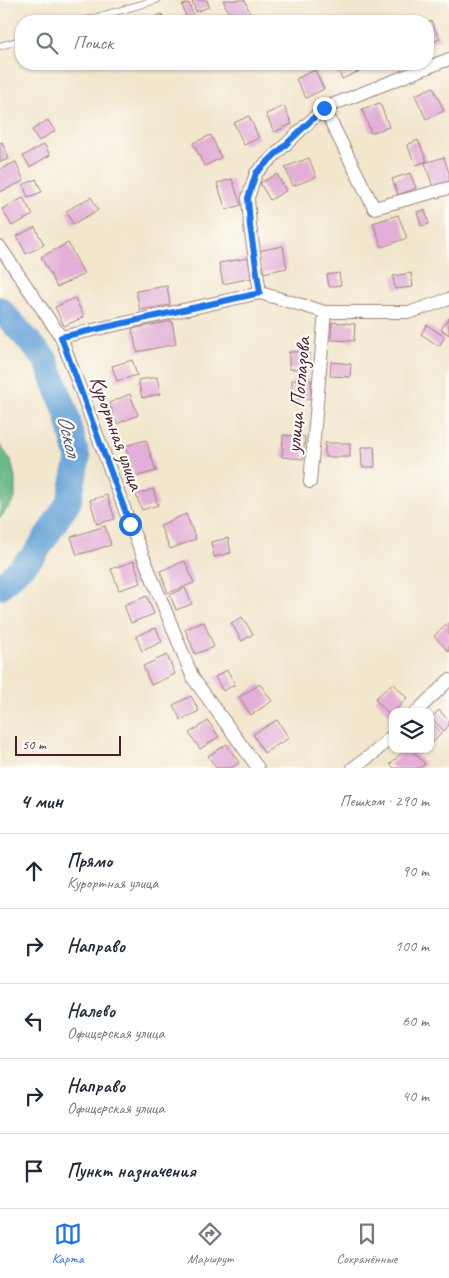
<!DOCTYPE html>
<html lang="ru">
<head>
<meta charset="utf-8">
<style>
  :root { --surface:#fff; --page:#f6f6f7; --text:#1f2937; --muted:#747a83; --line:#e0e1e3; --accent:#1a73e8 }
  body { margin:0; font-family:Caveat,sans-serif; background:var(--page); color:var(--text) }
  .controls { position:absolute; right:15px; bottom:15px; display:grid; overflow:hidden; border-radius:10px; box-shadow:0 1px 4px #0004 }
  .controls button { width:45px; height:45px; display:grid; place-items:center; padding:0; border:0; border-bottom:1px solid var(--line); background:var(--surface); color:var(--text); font:25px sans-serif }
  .scale { position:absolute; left:15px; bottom:12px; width:106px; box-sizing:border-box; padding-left:5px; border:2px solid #4a1f2b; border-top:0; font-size:14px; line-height:18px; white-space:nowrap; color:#4a1f2b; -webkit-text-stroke:4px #fdfcf7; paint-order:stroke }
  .stop { position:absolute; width:15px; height:15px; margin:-11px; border:4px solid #1a73e8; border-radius:50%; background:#fff }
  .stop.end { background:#1a73e8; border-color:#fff; box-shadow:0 1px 5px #0008 }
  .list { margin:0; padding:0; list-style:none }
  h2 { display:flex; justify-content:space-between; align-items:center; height:65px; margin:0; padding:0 20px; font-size:21px }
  h2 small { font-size:16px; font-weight:400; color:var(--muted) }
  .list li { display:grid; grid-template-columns:32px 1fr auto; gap:15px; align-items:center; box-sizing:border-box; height:75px; padding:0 20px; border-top:1px solid var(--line) }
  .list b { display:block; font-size:19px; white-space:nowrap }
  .list p { margin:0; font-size:16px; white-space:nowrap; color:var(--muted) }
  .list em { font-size:16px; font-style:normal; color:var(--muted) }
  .icon { flex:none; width:28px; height:28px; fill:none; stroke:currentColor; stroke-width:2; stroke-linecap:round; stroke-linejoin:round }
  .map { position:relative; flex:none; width:449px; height:768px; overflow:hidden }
  .search { position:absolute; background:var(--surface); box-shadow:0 1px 4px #0004; left:15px; right:15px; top:15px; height:55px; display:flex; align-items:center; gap:12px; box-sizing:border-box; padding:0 18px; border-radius:20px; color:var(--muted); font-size:19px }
  .sheet { height:440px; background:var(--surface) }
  nav { display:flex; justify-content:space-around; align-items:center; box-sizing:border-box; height:70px; border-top:1px solid var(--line); background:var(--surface); font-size:14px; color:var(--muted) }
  nav a { display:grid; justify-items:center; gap:2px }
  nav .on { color:var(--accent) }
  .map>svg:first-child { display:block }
</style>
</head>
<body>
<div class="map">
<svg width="449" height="768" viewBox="0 0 449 768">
  <rect width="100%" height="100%" fill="#fdfcf7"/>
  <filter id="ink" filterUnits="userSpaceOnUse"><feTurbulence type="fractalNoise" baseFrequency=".02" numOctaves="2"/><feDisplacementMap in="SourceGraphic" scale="10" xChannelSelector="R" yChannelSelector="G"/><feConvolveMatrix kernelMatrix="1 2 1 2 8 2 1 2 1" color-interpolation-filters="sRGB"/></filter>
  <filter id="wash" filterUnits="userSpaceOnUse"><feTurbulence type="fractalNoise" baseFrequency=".0096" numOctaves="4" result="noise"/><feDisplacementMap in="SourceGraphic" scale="20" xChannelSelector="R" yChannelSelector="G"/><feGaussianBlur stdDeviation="1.12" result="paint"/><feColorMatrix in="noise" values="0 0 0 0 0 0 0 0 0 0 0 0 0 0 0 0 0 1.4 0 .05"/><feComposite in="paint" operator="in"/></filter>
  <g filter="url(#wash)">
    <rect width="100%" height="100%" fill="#f2e6cc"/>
    <!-- forest -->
    <polygon fill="#68b985" stroke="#596c58" points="0,445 11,460 15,478 15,499 0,518"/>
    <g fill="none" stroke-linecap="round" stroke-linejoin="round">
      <!-- river -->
      <polyline stroke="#64a1d5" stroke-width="25" points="0,309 46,360 66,412 78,459 69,501 35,554 0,587"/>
    </g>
    <g id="blocks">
      <!-- building -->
      <g fill="#e3aed7">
        <polygon points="194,0 207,0 209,7 196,12 192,1"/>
        <polygon points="223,0 245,0 250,14 232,21"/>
        <polygon points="189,3 193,15 186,17 182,5"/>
        <polygon points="162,14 164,21 144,21"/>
        <polygon points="431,21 440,39 428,45 428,23"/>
        <polygon points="335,64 359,64 362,70 342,79"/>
        <polygon points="315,70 324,89 306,98 296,79"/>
        <polygon points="433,87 444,111 426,119 415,95"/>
        <polygon points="380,103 389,127 371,133 362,109"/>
        <polygon points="284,106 292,124 274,132 266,114"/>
        <polygon points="249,116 259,138 244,145 234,123"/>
        <polygon points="48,120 55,131 39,141 32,130"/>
        <polygon points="211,135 221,158 204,166 193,143"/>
        <polygon points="418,140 427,161 416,165 407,145"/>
        <polygon points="2,142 9,159 0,162 0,143"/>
        <polygon points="44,144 50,155 30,167 23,156"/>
        <polygon points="444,157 449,173 449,186 434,190 425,163"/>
        <polygon points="309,158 316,177 293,186 285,167"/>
        <polygon points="16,162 24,181 0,192 0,169"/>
        <polygon points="410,173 416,188 398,195 392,179"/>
        <polygon points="277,174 286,191 270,200 260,183"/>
        <polygon points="36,179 42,192 28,197 23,185"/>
        <polygon points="232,179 241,205 226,210 217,183"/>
        <polygon points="91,197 98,210 73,224 66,211"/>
        <polygon points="23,198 33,215 12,226 2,209"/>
        <polygon points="425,210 429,224 421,226 417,212"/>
        <polygon points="398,215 407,238 382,247 373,223"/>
        <polygon points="35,227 44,245 26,254 17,236"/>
        <polygon points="68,243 84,274 57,287 41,257"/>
        <polygon points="283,246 287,268 263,273 258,251"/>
        <polygon points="248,258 252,278 223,284 219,263"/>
        <polygon points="339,273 341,285 329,287 327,275"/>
        <polygon points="411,273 413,287 395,289 393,276"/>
        <polygon points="167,286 170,305 140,310 136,291"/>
        <polygon points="75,298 84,317 64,326 55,307"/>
        <polygon points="449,318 449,335 441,329"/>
        <polygon points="172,321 176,344 137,352 132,329"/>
        <polygon points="332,322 355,324 354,341 331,340"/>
        <polygon points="427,325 445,337 439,346 421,334"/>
        <rect x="289" y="352" width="20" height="17"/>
        <polygon points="132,360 137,375 117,381 112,366"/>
        <polygon points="331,362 351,364 350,377 330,376"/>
        <polygon points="157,377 160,394 142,398 138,380"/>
        <rect x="292" y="380" width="19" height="19"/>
        <polygon points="130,394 138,415 117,424 109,403"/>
        <polygon points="283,435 305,437 303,459 282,457"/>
        <polygon points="146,440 156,471 135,477 125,446"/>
        <rect x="325" y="443" width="25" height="14"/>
        <polygon points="361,447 374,447 375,467 362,467"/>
        <polygon points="153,489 158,505 142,510 136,495"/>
        <polygon points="107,495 115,519 97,524 90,500"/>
        <polygon points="186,514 196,539 170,549 160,525"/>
        <polygon points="105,526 111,545 77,555 71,537"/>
        <polygon points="228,538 231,553 214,557 211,542"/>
        <polygon points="134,561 141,583 119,590 111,569"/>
        <polygon points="185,561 194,583 168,593 160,571"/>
        <polygon points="185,588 192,604 176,610 170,595"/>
        <polygon points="147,596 154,614 131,623 124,605"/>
        <polygon points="242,617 253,634 242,641 231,623"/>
        <polygon points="204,622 214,647 195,654 185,629"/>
        <polygon points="449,622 449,652 434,636"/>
        <polygon points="156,628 162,642 142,651 136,636"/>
        <polygon points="167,655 175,674 151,685 143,666"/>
        <polygon points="227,670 235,684 223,691 215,677"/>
        <polygon points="393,683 407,698 390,715 375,699"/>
        <polygon points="260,684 272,701 251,715 239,697"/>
        <polygon points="191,696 199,711 181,720 173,705"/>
        <polygon points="439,710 449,721 449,725 444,731 431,718"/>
        <polygon points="277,720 289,738 264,753 253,734"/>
        <polygon points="208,721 219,737 200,749 189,733"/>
        <polygon points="430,722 442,733 433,742 430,739"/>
        <polygon points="227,744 239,763 231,768 216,768 208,756"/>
        <polygon points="406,749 411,749 425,764 420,768 394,768 390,764"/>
      </g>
    </g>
  </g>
  <g filter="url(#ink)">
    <use href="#blocks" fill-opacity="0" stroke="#9e827c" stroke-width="1"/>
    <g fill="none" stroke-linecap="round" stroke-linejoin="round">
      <!-- lane casing -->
      <g stroke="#9e827c" stroke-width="8">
        <g id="lane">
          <polyline points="84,21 156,0"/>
          <polyline points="0,46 21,40"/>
        </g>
      </g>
      <!-- street casing -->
      <g stroke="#9e827c" stroke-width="14">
        <g id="street">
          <polyline points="324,108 374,208 449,188"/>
          <polyline points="0,247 61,337 130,524 193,678 258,768"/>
          <polyline points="260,293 250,226 248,198 256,173 324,108 449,59"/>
          <polyline points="61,337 260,293 325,312 411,312 449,299"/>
          <polyline points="310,482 325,312"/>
          <polyline points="416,712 449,680"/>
          <polyline points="353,768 374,753 393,735"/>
        </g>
      </g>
      <!-- lane -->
      <use href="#lane" stroke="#fff" stroke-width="6"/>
      <!-- street -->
      <use href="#street" stroke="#fff" stroke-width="12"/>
    </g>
  </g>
  <g fill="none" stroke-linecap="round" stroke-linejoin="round" filter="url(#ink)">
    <!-- route -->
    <polyline stroke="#1a73e8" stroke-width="6" points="130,524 61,337 260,293 250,226 248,198 256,173 324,108"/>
  </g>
  <g text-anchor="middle" stroke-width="4.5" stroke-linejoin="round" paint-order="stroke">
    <!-- street labels -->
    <g font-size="21" fill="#4a1f2b" stroke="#fdfcf7">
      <text transform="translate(298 395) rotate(-85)" y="7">улица Поглазова</text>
      <text transform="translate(117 433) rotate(70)" y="7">Курортная улица</text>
    </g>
    <!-- water labels -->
    <g font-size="22" font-style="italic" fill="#565a77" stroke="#fdfcf7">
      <text transform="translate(70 435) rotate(77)" y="8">Оскол</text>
    </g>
  </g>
</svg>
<div class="controls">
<button><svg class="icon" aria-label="layers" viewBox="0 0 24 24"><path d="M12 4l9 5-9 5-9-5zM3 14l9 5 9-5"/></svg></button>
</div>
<div class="scale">50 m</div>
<div class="stop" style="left:130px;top:524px"></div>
<div class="stop end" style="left:324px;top:108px"></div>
<div class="search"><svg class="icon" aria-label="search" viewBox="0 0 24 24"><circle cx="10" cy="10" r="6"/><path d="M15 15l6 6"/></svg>Поиск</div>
</div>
<section class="sheet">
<h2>4 мин<small>Пешком · 290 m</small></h2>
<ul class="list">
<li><svg class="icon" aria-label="ahead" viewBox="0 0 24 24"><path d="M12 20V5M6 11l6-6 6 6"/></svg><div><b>Прямо</b><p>Курортная улица</p></div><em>90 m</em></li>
<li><svg class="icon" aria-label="right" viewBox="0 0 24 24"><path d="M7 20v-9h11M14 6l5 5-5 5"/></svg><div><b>Направо</b></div><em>100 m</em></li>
<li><svg class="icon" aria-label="left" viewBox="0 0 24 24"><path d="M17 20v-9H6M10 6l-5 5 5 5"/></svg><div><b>Налево</b><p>Офицерская улица</p></div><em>60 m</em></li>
<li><svg class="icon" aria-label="right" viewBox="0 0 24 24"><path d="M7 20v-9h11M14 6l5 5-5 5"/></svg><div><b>Направо</b><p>Офицерская улица</p></div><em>40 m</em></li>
<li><svg class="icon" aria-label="arrive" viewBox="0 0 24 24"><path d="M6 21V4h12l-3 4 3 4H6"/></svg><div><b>Пункт назначения</b></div></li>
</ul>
</section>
<nav>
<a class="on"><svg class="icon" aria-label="map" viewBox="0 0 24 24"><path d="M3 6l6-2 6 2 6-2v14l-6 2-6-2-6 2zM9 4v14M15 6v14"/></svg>Карта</a>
<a><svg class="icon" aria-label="directions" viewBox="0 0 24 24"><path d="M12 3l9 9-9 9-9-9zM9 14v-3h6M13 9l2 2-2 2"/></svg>Маршрут</a>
<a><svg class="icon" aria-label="saved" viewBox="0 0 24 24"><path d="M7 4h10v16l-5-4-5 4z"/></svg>Сохранённые</a>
</nav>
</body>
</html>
